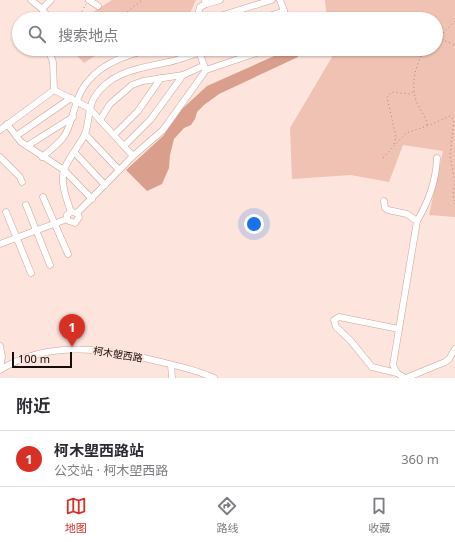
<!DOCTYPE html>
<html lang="zh">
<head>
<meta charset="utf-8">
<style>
  :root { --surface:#fff; --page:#f7f7f7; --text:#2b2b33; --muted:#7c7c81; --line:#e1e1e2; --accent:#d93025 }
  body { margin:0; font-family:"Noto Sans","Noto Sans SC",sans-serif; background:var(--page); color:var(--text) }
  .scale { position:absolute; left:12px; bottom:10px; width:60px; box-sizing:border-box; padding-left:4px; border:2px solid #180a07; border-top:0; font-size:11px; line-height:14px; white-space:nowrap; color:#180a07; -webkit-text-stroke:3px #fde4dc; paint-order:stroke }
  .you { position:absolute; left:254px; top:224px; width:14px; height:14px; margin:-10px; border:3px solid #fff; border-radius:50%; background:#1a73e8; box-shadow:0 0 0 6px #1a73e833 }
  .badge { display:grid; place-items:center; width:26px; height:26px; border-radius:50%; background:var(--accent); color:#fff; font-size:13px; font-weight:700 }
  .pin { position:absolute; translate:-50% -33px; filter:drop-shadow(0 1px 2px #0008) }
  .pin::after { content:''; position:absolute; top:21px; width:14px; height:12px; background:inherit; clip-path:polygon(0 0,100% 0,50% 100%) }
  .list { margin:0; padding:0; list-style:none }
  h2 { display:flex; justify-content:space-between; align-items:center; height:52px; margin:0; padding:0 16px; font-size:17px }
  h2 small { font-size:13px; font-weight:400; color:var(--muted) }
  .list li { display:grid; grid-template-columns:26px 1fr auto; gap:12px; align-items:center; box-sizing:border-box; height:56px; padding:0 16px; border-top:1px solid var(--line) }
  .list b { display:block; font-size:15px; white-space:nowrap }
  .list p { margin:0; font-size:13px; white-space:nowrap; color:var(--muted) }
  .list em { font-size:13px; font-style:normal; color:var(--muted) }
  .icon { flex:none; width:22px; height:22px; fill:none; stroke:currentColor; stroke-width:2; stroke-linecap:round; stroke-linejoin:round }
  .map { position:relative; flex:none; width:455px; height:378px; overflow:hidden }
  .search { position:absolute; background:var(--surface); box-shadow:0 1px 3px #0004; left:12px; right:12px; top:12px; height:44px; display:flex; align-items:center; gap:10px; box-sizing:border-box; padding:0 14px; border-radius:22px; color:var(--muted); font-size:15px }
  .sheet { height:108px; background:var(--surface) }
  nav { display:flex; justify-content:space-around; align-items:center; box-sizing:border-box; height:56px; border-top:1px solid var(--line); background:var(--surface); font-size:11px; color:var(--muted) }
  nav a { display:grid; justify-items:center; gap:2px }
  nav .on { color:var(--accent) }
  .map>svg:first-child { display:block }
</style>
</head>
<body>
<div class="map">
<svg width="455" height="378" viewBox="0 0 455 378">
  <rect width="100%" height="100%" fill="#fde4dc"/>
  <!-- green -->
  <g fill="#efc2b4">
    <polygon points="112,0 196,0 190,13 183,19 82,19"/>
    <polygon points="325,0 455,0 455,217 429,215 443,151 403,145 389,182 351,175 292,179 290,128 332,57 331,49 436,49 436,19 327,19"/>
    <polygon points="71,49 105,49 84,63"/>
  </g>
  <!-- water -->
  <polygon fill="#da9f8c" points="290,49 295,49 298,57 219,94 204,105 197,112 195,119 191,125 184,128 174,139 170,155 169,168 162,184 147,191 126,170 163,136 182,109 207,86"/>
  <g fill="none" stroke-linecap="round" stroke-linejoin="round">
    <!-- minor casing -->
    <g stroke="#cba498" stroke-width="7">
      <g id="minor">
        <polyline points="31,0 42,9 50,19"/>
        <polyline points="89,0 98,6"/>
        <polyline points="205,0 206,4 220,0"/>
        <polyline points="280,0 287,19"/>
        <polyline points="42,9 51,0"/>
        <polyline points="197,19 200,7 206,4"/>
        <polyline points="210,19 272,0"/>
        <polyline points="260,19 284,11"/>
        <polyline points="48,49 53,62 54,90"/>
        <polyline points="198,49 205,68"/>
        <polyline points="100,120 110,104 132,85 143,81 183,75 203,66"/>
        <polyline points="7,124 21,142 64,170 92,199"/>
        <polyline points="0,130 54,90 89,108 133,156"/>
        <polyline points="85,134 119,170"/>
        <polyline points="114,135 138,111 161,78"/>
        <polyline points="16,136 71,98"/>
        <polyline points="27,146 73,117"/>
        <polyline points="124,146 151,119 183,75"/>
        <polyline points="75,153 105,185"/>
        <polyline points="0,157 20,177 22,182"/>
        <path d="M42,157c29,-23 24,-23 35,-56 11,-33 46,-47 78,-52"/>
        <polyline points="43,197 68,254"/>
        <polyline points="384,201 385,208 388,210 407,214 417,221"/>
        <polyline points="26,205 50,265"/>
        <polyline points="6,212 31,273"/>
        <path d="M71,212c-4,-12 -11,-29 -7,-42 4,-11 14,-23 20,-34 6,-12 3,-26 10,-38 16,-27 47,-30 75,-36 13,-3 27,-9 41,-13"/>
        <polyline points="67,219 69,221 75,223 79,217 77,213"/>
        <polyline points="0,244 67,219 67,215 71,212 77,213 133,156 163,130 206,70 268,49"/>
        <polyline points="0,346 2,357 0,368"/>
        <polyline points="171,365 172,378"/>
        <path d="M0,370c48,-31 109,-21 161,-8 17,4 36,8 53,16"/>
        <polyline points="397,373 372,367 350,340 336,327 334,320 339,317 399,329"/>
        <path d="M405,378l-8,-5 -4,-8 24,-144c12,-20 19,-39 20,-63"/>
        <polyline points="406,378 445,362 449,359 455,349"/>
      </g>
    </g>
    <!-- path -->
    <g stroke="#a08b85" stroke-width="1" stroke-dasharray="1 3" stroke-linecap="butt">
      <polyline points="83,19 81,13 86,4"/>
      <polyline points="118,19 142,0"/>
      <polyline points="455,21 438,38 455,45"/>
      <path d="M425,49c-10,16 -15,37 -8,54 4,9 10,14 10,23"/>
      <polyline points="394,144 396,137 387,97 392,92 410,94 413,92"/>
      <polyline points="383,158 406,133 427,126 450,116 454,120 450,156 455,182 453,195 455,202"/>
    </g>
    <!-- minor -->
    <use href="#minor" stroke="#fff" stroke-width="6"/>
  </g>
  <g text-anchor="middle" stroke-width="4" stroke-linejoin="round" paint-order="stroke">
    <!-- street labels -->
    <g font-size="10" fill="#180a07" stroke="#fde4dc">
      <text transform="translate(118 354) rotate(9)" y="4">柯木塱西路</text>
    </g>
  </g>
</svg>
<div class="scale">100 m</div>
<div class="you"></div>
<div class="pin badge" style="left:72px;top:347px">1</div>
<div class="search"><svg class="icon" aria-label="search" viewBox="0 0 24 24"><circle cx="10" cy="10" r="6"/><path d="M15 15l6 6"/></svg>搜索地点</div>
</div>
<section class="sheet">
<h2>附近<small></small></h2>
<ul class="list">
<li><span class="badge">1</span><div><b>柯木塱西路站</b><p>公交站 · 柯木塱西路</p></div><em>360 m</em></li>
</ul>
</section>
<nav>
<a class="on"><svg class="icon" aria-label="map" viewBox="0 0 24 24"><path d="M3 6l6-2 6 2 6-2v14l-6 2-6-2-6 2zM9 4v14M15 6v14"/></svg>地图</a>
<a><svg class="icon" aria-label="directions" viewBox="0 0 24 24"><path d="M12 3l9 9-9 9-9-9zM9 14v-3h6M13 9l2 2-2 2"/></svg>路线</a>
<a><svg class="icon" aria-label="saved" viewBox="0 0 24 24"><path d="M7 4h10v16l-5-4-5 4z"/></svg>收藏</a>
</nav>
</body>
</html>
